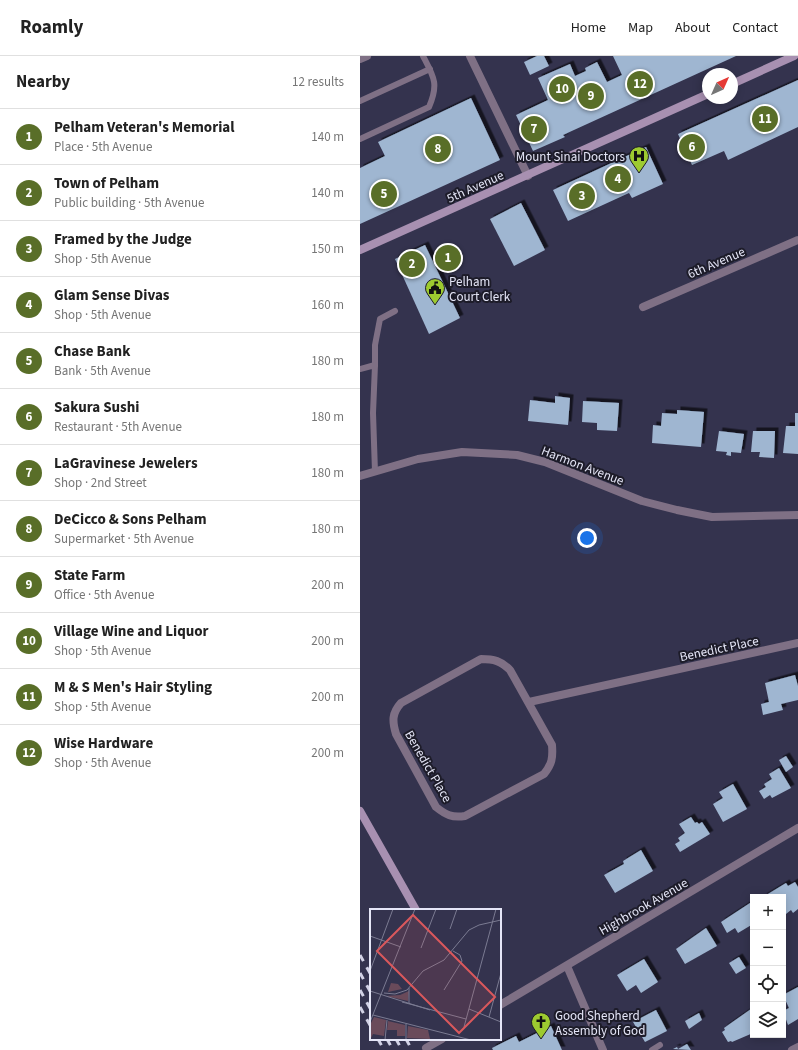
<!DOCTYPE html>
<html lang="en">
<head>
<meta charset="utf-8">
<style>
  :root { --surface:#fff; --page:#f6f6f6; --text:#222; --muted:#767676; --line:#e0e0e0; --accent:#596e28 }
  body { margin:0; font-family:"Source Sans 3",sans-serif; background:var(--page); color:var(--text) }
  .controls { position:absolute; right:12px; bottom:12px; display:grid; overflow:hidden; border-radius:0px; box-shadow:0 2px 10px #0003 }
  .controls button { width:36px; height:36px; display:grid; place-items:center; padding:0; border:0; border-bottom:1px solid var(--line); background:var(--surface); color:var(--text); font:20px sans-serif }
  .compass { position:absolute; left:342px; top:12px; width:36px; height:36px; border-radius:50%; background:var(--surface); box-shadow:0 2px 10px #0003; rotate:45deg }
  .you { position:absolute; left:227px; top:482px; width:14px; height:14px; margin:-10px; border:3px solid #fff; border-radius:50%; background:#1a73e8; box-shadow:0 0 0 6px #1a73e833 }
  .badge { display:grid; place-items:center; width:26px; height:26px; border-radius:50%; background:var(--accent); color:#fff; font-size:13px; font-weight:700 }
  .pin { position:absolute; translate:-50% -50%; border:2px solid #fff; box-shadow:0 1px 4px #0006 }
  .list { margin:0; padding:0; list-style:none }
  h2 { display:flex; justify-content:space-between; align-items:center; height:52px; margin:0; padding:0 16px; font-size:17px }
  h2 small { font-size:13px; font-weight:400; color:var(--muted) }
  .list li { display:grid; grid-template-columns:26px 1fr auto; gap:12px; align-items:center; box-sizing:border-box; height:56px; padding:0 16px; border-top:1px solid var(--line) }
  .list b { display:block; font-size:15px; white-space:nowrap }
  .list p { margin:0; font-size:13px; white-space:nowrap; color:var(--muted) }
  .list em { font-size:13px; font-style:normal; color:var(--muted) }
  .icon { flex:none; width:22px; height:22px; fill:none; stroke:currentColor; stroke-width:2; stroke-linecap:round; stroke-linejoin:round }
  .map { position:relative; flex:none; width:438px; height:994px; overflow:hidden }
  header { display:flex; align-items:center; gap:24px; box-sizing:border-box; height:56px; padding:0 20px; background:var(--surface); border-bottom:1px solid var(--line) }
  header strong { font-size:19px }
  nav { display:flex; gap:22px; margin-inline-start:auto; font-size:14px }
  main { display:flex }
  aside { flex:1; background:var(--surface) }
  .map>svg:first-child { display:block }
</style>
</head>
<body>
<header>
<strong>Roamly</strong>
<nav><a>Home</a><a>Map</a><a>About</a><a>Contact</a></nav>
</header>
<main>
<aside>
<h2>Nearby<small>12 results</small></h2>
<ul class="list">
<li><span class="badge">1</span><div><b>Pelham Veteran's Memorial</b><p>Place · 5th Avenue</p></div><em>140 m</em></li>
<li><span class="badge">2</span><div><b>Town of Pelham</b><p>Public building · 5th Avenue</p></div><em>140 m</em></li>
<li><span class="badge">3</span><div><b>Framed by the Judge</b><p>Shop · 5th Avenue</p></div><em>150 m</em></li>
<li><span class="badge">4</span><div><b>Glam Sense Divas</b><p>Shop · 5th Avenue</p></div><em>160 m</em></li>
<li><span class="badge">5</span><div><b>Chase Bank</b><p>Bank · 5th Avenue</p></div><em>180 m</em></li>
<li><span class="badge">6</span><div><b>Sakura Sushi</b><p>Restaurant · 5th Avenue</p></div><em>180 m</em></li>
<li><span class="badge">7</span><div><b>LaGravinese Jewelers</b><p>Shop · 2nd Street</p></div><em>180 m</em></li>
<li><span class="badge">8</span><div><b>DeCicco &amp; Sons Pelham</b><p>Supermarket · 5th Avenue</p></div><em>180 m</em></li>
<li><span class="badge">9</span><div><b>State Farm</b><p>Office · 5th Avenue</p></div><em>200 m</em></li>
<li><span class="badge">10</span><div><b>Village Wine and Liquor</b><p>Shop · 5th Avenue</p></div><em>200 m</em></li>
<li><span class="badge">11</span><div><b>M &amp; S Men's Hair Styling</b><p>Shop · 5th Avenue</p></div><em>200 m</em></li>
<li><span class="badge">12</span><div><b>Wise Hardware</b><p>Shop · 5th Avenue</p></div><em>200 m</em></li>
</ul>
</aside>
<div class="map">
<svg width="438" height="994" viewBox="0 0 438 994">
  <defs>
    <filter id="shadow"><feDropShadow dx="3.5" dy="-3.5" stdDeviation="0" flood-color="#0009"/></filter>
  </defs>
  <rect width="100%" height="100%" fill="#34334e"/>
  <!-- building -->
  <g fill="#9fb6d1" filter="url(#shadow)">
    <polygon points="177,0 184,0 189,10 170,19 164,6"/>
    <polygon points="253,0 376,0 203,79 205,81 173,95 156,59 188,44 178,22 210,8 215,20 226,15 225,12 237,6 247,26 262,19"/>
    <polygon points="438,24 438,71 368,104 364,95 332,109 318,78"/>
    <polygon points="111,42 140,104 0,168 0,112 25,100 18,86"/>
    <polygon points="286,91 303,128 272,142 269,137 208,165 193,134"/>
    <polygon points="161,147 185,194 154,210 130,163"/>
    <polygon points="65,189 100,262 69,278 35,203"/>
    <polygon points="195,340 210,342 208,369 168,365 170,344 195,347"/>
    <polygon points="223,345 259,347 257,375 237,374 237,367 222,366"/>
    <polygon points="317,354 344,356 341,391 292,387 293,369 301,370 302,357 317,358"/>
    <polygon points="435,357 438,357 438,398 423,397 426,370 435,370"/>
    <polygon points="359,375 384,378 381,397 371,396 371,400 366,399 367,396 356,395"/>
    <polygon points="393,375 415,375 414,402 399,401 400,396 391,396"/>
    <polygon points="435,619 438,630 438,644 421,648 423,654 403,659 401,648 409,646 405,627"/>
    <polygon points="426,700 433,711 426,716 419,704"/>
    <polygon points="419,712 431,732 412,742 410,739 404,743 399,735 406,731 404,728 412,723 409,718"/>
    <polygon points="373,728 387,753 363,766 353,748 363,742 359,736"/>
    <polygon points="331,761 335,767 337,766 339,768 342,766 350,778 320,796 315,788 320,785 318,782 325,777 319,768"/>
    <polygon points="281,794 293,815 255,837 244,819 264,808 263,805"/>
    <polygon points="435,826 438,831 438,853 433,857 431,854 426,858 423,854 423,841 403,841 426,827 428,830"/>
    <polygon points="390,847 393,852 393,868 378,877 375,872 367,877 361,866"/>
    <polygon points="346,872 357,890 325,908 316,893"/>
    <polygon points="379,901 386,912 376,918 369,907"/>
    <polygon points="284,903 298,926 281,937 276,929 267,935 257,919"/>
    <polygon points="438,931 438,963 428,969 423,955 429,952 423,939"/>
    <polygon points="391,953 393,956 393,977 372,986 371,985 368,986 362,976 365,974 364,972"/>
    <polygon points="296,954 307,975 285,986 273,966"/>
    <polygon points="339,957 342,964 329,973 325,965"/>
    <polygon points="191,970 202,994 133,994 132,992 156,980 159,986"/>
    <polygon points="327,988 331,994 313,993 317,991 318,993"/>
  </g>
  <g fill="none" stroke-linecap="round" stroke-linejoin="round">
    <!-- lane -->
    <g stroke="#7f7085" stroke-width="6">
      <polyline points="0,45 70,13"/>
      <path d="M0,83l69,-32c10,-23 5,-30 -6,-51"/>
      <polyline points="15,309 15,289 20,263 35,255"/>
      <polyline points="0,313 15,309 13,357 15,416"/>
      <polyline points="292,994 300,989"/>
    </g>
    <!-- street -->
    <g stroke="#7f7085" stroke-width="8">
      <polyline points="110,0 168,120"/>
      <polyline points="0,3 7,0"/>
      <polyline points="283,251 438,184"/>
      <polyline points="0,420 58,403 102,396 157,399 185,406 282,445 317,454 352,461 438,459"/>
      <path d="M121,603c13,0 20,2 29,11l42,75c1,13 0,19 -8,29l-79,42c-13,2 -19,-1 -29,-9l-40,-73c-4,-13 -4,-21 5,-31z"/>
      <polyline points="169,646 438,587"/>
      <polyline points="207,910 243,994"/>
      <polyline points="140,949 438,772"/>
      <polyline points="66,992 82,983"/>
      <polyline points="432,994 438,991"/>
    </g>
    <!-- secondary -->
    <g stroke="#a890b1" stroke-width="8">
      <polyline points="372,28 434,0"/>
      <polyline points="0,194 348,38"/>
      <polyline points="0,755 56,854"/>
    </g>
    <!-- rail -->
    <g stroke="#d2d2e5" stroke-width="3" stroke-dasharray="7 7" stroke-linecap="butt">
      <polyline points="0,899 11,919"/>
      <polyline points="0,917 11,937"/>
      <polyline points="0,934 11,954"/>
      <polyline points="0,951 11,971"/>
      <polyline points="18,983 24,994"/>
      <polyline points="27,983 33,994"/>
      <polyline points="36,983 42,994"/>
      <polyline points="46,983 52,994"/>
    </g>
  </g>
  <!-- icons -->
  <defs>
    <g id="hospital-pin" transform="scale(1)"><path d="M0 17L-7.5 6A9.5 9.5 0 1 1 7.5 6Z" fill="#9dca30" stroke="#1d1c29"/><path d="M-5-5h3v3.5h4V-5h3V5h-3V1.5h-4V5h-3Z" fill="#111"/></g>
    <g id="civic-pin" transform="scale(1)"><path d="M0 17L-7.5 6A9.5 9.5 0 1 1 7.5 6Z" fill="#9dca30" stroke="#1d1c29"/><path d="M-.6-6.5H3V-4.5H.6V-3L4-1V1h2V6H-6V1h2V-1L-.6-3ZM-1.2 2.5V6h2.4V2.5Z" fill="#111"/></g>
    <g id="church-pin" transform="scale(1)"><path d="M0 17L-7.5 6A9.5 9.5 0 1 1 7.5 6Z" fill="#9dca30" stroke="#1d1c29"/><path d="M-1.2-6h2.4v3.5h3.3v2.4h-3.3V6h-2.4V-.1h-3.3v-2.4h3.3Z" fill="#111"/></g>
  </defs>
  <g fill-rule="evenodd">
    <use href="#hospital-pin" x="279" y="100"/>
    <use href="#civic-pin" x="75" y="232"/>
    <use href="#church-pin" x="181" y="966"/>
  </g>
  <g text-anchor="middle" stroke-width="4" stroke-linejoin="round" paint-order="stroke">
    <!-- poi labels -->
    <g font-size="13" fill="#e5e6f7" stroke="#1d1c29" text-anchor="start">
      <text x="265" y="105" text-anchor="end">Mount Sinai Doctors</text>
      <text x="89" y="230">Pelham<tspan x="89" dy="15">Court Clerk</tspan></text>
      <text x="195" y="964">Good Shepherd<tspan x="195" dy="15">Assembly of God</tspan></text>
    </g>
    <!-- street labels -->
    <g font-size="13" fill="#e5e6f7" stroke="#1d1c29">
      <text transform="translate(115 130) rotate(-24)" y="5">5th Avenue</text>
      <text transform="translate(356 206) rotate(-23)" y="5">6th Avenue</text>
      <text transform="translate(223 409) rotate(21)" y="5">Harmon Avenue</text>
      <text transform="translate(359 592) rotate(-12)" y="5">Benedict Place</text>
      <text transform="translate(69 710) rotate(60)" y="5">Benedict Place</text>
      <text transform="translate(283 850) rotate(-30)" y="5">Highbrook Avenue</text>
    </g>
  </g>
  <!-- overview -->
  <g transform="translate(10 853)">
    <rect width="131" height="131" fill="#34334e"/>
    <path d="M21,74l7,1 4,5 -14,3zM39,82l-1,10 -22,-5 14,-1zM4,108l12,3 -2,16 -11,-2 -3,6v-15zM18,112l17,4v11h-8v-6h-10zM38,117l20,4 2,9 -23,-1z" fill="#6a4a5a"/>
    <path fill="none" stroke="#7b7b92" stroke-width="1" d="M80,20l7,-20M0,27l31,11M51,39l15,-39M0,62l23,-62M39,79v15M74,81l18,-29 -2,-6 -7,-4M0,82l60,19M14,84l11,1 12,-4 16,-19 21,-11 25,-30 10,-5 22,-5M32,93l64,17M99,100l32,13M3,106l98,25M119,108l12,-44M0,113l45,-113M94,118l32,-118M15,131l2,-20M36,131v-16"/>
    <path fill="#da585c" fill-opacity="0.15" stroke="#da585c" stroke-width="2" d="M43,6l82,82 -36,36 -82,-82z"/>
    <rect width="131" height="131" fill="none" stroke="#e5e6f7" stroke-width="2"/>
  </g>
</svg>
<div class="controls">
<button>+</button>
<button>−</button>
<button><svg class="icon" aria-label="locate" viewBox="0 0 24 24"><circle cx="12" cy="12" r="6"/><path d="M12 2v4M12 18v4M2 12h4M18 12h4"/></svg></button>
<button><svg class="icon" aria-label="layers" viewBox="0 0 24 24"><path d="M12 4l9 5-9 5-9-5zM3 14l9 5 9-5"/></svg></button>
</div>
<svg class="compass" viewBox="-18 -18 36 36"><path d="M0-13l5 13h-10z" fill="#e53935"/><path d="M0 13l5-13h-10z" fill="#767676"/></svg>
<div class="you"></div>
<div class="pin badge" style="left:88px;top:202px">1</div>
<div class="pin badge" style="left:52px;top:208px">2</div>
<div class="pin badge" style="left:222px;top:140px">3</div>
<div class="pin badge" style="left:258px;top:123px">4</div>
<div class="pin badge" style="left:24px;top:138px">5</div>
<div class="pin badge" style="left:332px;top:91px">6</div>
<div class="pin badge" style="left:174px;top:73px">7</div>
<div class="pin badge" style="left:78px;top:93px">8</div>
<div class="pin badge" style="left:231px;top:40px">9</div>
<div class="pin badge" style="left:202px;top:33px">10</div>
<div class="pin badge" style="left:405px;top:63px">11</div>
<div class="pin badge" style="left:280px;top:28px">12</div>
</div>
</main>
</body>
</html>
